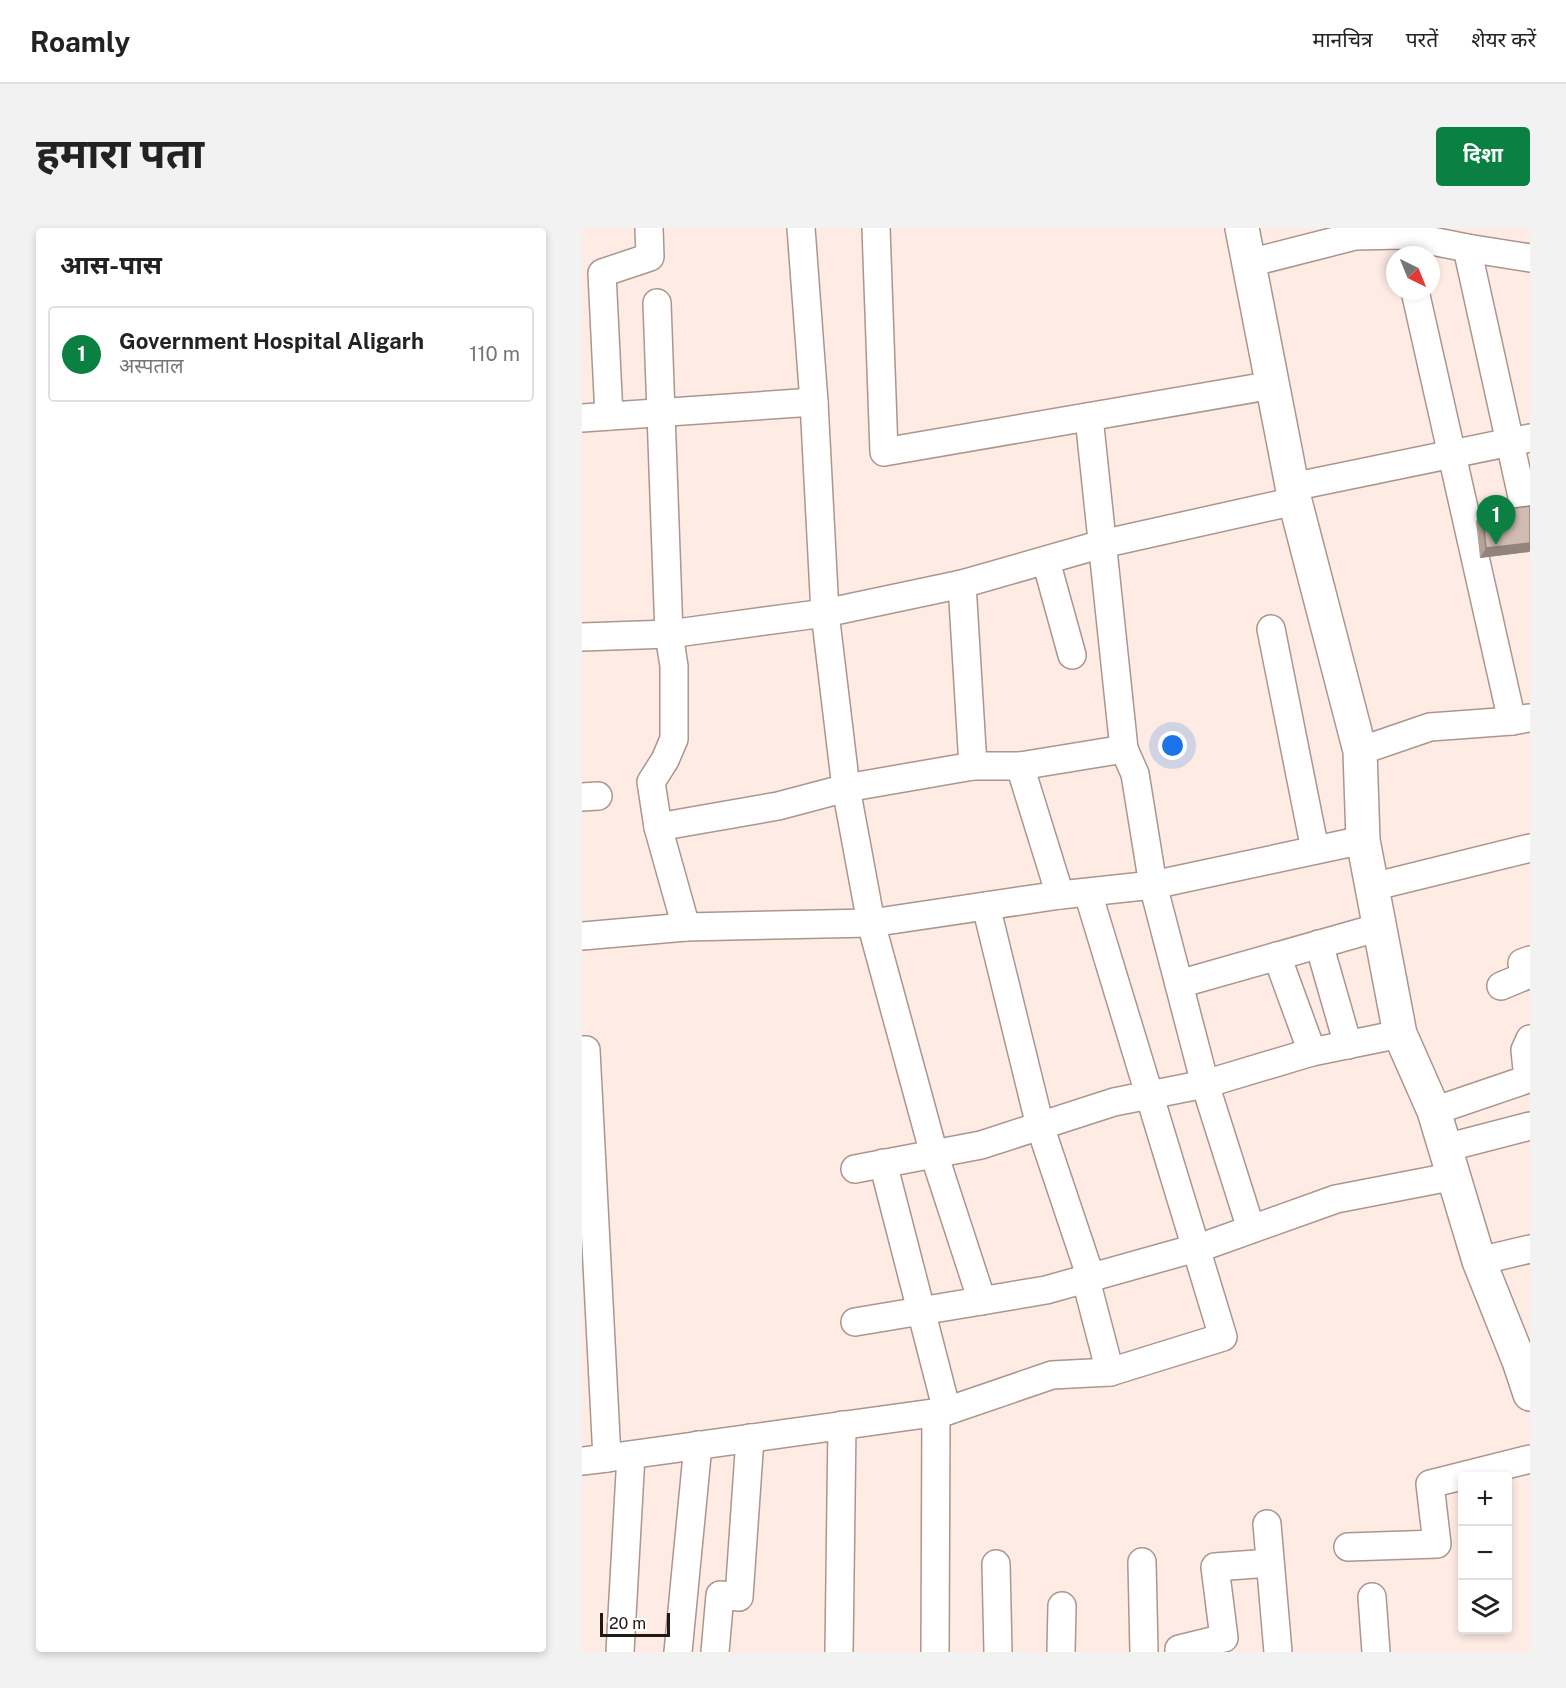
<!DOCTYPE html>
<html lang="hi">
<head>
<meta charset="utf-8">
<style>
  :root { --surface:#fff; --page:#f2f2f2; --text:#222; --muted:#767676; --line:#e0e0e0; --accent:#0b8043 }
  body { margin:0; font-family:"Public Sans","Noto Sans Devanagari",sans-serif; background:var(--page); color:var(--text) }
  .controls { position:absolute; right:18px; bottom:18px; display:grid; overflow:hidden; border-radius:6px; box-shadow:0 3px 9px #0003 }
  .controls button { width:54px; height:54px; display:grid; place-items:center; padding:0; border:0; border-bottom:2px solid var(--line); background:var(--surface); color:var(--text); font:30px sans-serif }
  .compass { position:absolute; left:804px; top:18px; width:54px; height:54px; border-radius:50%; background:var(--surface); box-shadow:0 3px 9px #0003; rotate:137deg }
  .scale { position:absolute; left:18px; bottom:15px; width:70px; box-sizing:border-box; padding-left:6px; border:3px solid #211916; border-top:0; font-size:16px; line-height:21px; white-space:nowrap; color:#211916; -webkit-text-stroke:4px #fdfdfd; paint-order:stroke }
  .you { position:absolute; left:591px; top:518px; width:21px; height:21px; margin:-15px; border:4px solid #fff; border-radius:50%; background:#1a73e8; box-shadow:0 0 0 9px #1a73e833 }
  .badge { display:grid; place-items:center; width:39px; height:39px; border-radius:50%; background:var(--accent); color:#fff; font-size:20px; font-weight:700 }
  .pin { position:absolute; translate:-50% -50px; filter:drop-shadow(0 2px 3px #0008) }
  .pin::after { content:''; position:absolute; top:32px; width:21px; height:18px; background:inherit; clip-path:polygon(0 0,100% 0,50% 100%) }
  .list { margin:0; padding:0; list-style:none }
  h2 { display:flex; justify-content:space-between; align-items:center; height:78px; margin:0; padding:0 24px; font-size:26px }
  h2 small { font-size:20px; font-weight:400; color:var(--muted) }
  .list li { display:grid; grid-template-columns:39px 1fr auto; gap:18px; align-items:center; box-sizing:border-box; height:96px; margin:0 12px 12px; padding:0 12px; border:2px solid var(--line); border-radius:6px }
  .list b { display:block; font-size:22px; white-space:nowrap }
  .list p { margin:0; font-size:20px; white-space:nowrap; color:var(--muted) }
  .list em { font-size:20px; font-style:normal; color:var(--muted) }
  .icon { flex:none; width:33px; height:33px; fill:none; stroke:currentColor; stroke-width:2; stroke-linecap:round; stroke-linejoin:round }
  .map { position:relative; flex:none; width:948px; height:1424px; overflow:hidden; border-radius:6px }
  header { display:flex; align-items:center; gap:36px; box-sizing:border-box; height:84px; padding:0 30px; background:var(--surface); border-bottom:2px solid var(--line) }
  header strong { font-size:28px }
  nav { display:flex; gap:33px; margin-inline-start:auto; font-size:21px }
  .intro { display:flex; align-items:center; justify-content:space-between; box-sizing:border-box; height:144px; padding:0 36px }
  h1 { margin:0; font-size:42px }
  .button { padding:15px 27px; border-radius:6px; background:var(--accent); color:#fff; font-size:21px; font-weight:700 }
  main { display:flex; gap:36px; padding:0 36px }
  aside { flex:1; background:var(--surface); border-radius:6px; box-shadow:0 3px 9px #0003 }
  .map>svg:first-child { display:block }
</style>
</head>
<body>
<header>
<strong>Roamly</strong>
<nav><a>मानचित्र</a><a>परतें</a><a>शेयर करें</a></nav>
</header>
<div class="intro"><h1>हमारा पता</h1><a class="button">दिशा</a></div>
<main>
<aside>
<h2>आस-पास<small></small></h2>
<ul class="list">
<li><span class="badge">1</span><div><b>Government Hospital Aligarh</b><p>अस्पताल</p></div><em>110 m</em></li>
</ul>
</aside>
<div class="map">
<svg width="948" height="1424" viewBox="0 0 948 1424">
  <rect width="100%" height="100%" fill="#feece4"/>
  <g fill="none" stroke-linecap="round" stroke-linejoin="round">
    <!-- minor casing -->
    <g stroke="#aa968d" stroke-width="30">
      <g id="minor">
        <polyline points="219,0 232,174 243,385 264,560 289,695 352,926 400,1073"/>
        <polyline points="294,0 302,224 691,157"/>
        <polyline points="885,20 948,305"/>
        <polyline points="667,35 773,8 820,7 885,20 948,30"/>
        <polyline points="833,63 930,493"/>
        <polyline points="75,75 87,406 92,438 92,511 83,532 69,554 76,599 104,699"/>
        <polyline points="27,188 20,45 68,29 67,0"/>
        <polyline points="0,190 232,174"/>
        <polyline points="710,259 948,210"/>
        <polyline points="464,333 490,427"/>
        <polyline points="380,356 391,538"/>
        <polyline points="689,401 733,622"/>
        <polyline points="0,409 87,406 243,385 380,356 520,316 713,273"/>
        <polyline points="542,521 553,546 571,657 623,856 669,1001"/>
        <polyline points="778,523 848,499 930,493 947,490"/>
        <polyline points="438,538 478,667"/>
        <polyline points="0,569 16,568"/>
        <polyline points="76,599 196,578 264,560 391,538 438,538 542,521 507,189"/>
        <polyline points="790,659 948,620"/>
        <polyline points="404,678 458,898 509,1050"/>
        <polyline points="0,708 104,699 289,695 478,667 571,657 781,612"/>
        <polyline points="737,716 766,817"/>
        <polyline points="695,728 730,824"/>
        <polyline points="597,756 798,699"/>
        <polyline points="919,758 943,748 940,735 948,732"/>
        <polyline points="0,822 4,822 25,1230 0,1233"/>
        <polyline points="852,883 946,851 943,822 948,811"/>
        <polyline points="863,920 948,898"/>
        <polyline points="301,935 365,1183"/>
        <polyline points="273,941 399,917 532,874 623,856 730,824 818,806"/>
        <polyline points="897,1033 948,1021"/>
        <polyline points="504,1052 528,1144"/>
        <polyline points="273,1094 464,1062 628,1016 754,971 873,948"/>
        <polyline points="25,1230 365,1183 470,1147 528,1144 641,1109 506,665"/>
        <polyline points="685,1296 696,1424"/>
        <polyline points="766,1319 855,1316 848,1256 948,1231"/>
        <polyline points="560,1334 562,1424"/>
        <polyline points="414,1336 416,1424"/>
        <polyline points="790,1369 794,1424"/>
        <polyline points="38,1424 49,1227"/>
        <polyline points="96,1424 116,1217"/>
        <polyline points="133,1424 138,1367 157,1369 168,1210"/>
        <polyline points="257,1424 260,1197"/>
        <polyline points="353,1424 354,1185"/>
        <polyline points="479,1424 480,1378"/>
        <polyline points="597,1424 597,1421 642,1410 633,1339 688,1335"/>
      </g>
    </g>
    <!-- secondary casing -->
    <g stroke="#aa968d" stroke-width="36">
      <polyline id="secondary" points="660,0 713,273 778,523 781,612 818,806 852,883 897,1033 937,1133 948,1166"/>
    </g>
    <!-- minor -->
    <use href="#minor" stroke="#fff" stroke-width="27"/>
    <!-- secondary -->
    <use href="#secondary" stroke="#fff" stroke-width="33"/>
  </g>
  <!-- wall -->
  <polygon fill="#b4a299" points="948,278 948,323 947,324 898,330 894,293 900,284"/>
  <!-- shaded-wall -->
  <polygon fill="#92847d" points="948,315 948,323 947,324 898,330 904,320"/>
  <!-- building -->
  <polygon fill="#d1bcb2" stroke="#92847d" stroke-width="1.5" points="948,278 948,315 904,320 900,284"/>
</svg>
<div class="controls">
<button>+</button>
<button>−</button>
<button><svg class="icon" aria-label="layers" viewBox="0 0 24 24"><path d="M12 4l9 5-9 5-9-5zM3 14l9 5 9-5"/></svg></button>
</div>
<svg class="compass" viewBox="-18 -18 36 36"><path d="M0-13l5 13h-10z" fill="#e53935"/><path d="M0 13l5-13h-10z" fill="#767676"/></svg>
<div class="scale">20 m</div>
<div class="you"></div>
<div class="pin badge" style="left:914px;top:317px">1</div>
</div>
</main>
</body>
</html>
